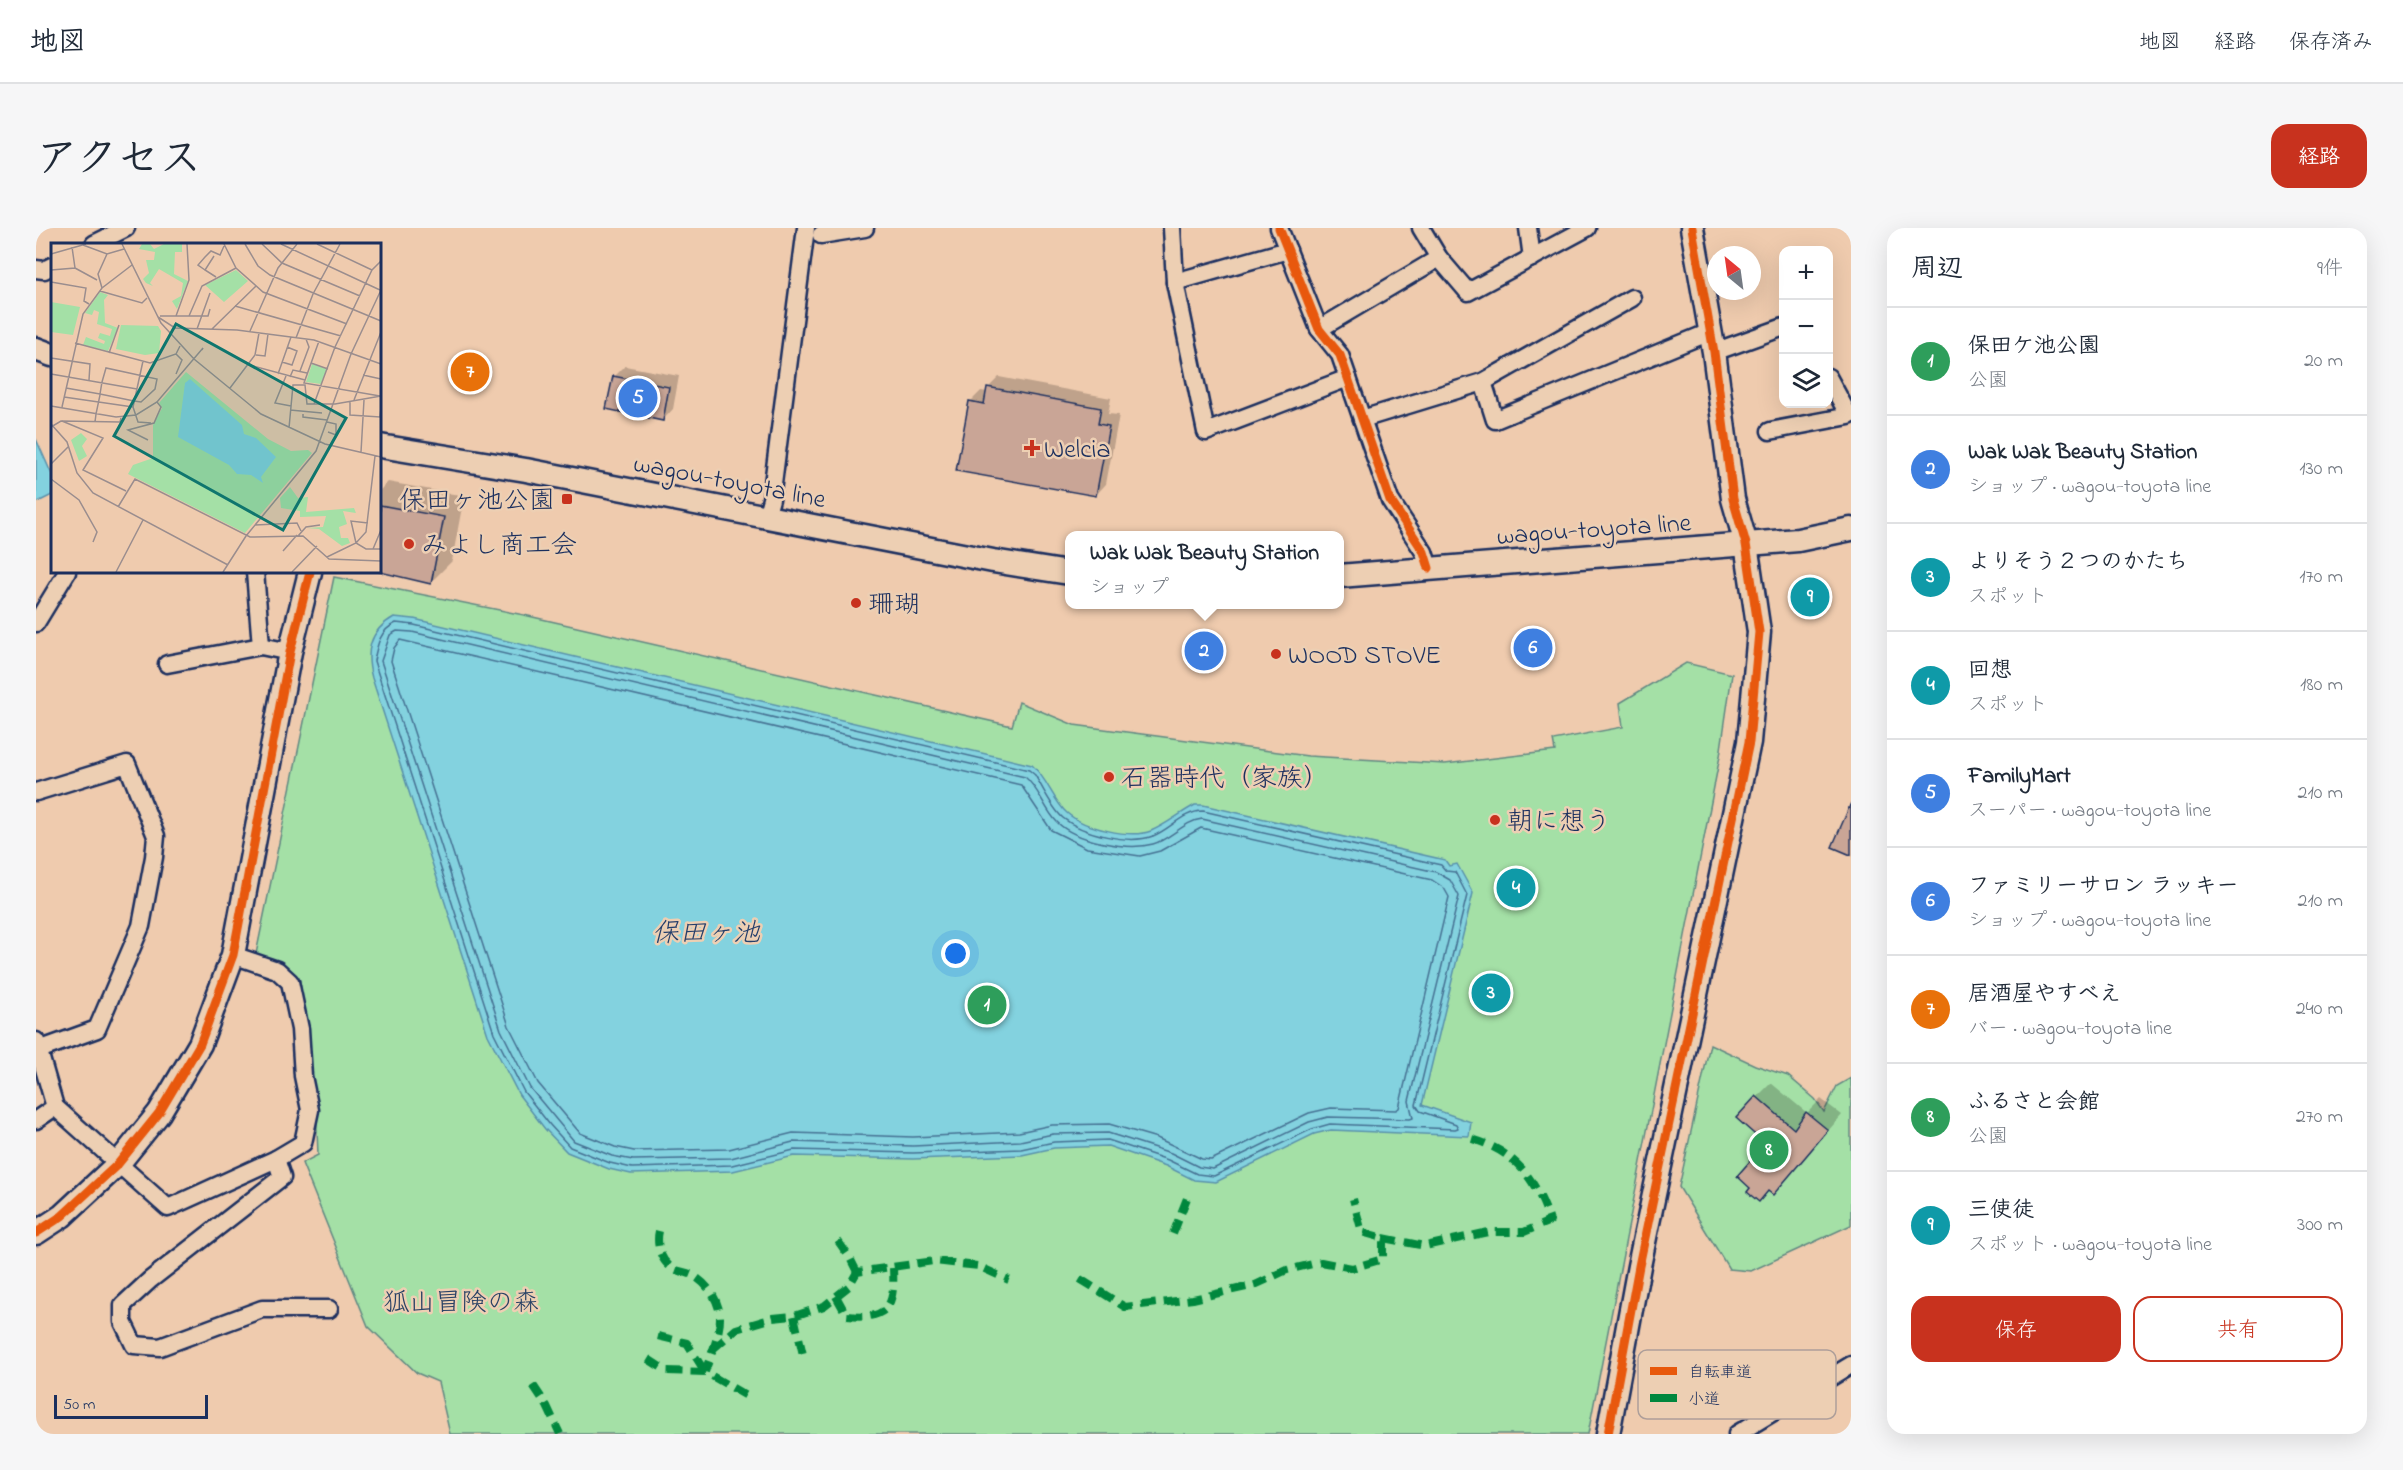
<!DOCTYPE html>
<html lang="ja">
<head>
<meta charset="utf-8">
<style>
  :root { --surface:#fff; --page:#f6f6f7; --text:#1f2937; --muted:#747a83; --line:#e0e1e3; --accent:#c8321e }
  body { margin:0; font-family:"Indie Flower","Klee One",sans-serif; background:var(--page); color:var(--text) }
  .controls { position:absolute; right:18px; top:18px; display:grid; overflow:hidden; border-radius:12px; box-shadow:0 6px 24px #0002 }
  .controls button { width:54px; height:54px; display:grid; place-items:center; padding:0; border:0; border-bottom:2px solid var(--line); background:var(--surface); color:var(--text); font:30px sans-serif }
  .compass { position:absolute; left:1671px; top:18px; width:54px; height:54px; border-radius:50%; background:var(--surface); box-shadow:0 6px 24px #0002; rotate:331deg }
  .scale { position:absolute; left:18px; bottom:15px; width:154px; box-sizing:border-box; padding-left:6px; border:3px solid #1b2f5e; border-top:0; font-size:16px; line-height:21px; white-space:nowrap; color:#1b2f5e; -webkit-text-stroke:4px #edcfb3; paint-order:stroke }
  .you { position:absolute; left:920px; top:726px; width:21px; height:21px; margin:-15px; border:4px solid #fff; border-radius:50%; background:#1a73e8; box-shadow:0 0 0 9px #1a73e833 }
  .badge { display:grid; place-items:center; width:39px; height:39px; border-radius:50%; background:var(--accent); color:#fff; font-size:20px; font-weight:700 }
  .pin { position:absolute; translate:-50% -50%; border:3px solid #fff; box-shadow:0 2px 6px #0006 }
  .popup { position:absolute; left:1029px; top:303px; width:279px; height:78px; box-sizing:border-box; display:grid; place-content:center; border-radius:12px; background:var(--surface); filter:drop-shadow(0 2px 4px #0005); font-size:20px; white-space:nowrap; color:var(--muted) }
  .popup b { font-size:22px; color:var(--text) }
  .popup::after { content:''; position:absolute; left:50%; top:100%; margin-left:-12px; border:12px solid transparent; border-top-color:var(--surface) }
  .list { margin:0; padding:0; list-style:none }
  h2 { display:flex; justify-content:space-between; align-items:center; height:78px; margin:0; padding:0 24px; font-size:26px }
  h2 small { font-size:20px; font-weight:400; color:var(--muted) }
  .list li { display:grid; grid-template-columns:39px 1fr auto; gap:18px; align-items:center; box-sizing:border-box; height:108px; padding:0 24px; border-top:2px solid var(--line) }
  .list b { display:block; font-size:22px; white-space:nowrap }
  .list p { margin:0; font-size:20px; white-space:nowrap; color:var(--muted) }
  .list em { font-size:20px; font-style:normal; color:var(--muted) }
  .actions { display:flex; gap:12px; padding:18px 24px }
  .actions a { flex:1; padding:14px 0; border:2px solid var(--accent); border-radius:18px; text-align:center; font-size:21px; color:var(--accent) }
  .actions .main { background:var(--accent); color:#fff }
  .icon { flex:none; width:33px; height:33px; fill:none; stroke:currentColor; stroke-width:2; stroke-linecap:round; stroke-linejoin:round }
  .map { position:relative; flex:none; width:1815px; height:1206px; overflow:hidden; border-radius:18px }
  header { display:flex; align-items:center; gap:36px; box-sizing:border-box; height:84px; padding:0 30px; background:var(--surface); border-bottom:2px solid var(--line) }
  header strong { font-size:28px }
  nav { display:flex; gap:33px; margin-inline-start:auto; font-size:21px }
  .intro { display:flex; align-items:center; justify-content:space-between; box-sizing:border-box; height:144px; padding:0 36px }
  h1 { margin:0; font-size:42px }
  .button { padding:15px 27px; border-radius:18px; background:var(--accent); color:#fff; font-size:21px; font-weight:700 }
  main { display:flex; gap:36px; padding:0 36px }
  aside { flex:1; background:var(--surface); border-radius:18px; box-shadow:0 6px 24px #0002 }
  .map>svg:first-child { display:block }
</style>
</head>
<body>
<header>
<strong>地図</strong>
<nav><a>地図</a><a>経路</a><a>保存済み</a></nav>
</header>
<div class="intro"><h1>アクセス</h1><a class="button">経路</a></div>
<main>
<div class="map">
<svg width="1815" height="1206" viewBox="0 0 1815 1206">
  <rect width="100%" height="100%" fill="#efcbae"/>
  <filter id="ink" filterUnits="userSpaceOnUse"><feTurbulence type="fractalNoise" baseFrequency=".0167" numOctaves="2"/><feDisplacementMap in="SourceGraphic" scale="12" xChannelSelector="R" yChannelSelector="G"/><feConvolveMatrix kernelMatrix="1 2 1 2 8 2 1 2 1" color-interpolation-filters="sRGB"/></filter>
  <g filter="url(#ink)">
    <!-- green -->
    <g fill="#a4e0a6" stroke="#608882" stroke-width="1.5">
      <polygon points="298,349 488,387 976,498 983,474 1038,497 1272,528 1409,536 1519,523 1517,512 1587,499 1584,475 1650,435 1696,446 1684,528 1552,1206 414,1206 402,1154 381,1145 332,1098 266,935 282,927 280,875 269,802 264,752 220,726"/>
      <polygon points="1674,816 1719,837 1752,848 1779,871 1788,884 1801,858 1815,850 1815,997 1715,1043 1693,1041 1643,959"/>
    </g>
    <!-- water -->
    <g fill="#83d2df" stroke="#5991ab" stroke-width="1.5">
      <polygon points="0,211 16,247 16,267 0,275"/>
      <path d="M358,389l20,2 618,146c15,13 22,37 35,48 17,15 63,26 84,18 15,-6 29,-18 44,-26h8l242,55 4,6 8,-2 16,29 -51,212 49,17 -2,14 -138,-6 -17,4 -98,48 -22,-2 -28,-14 -58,-20 -54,2 -32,7 -109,4 -119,-3 -61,15 -102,3 -22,-5 -42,-17 -22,-23 -26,-34 -31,-60 -116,-357c-7,-26 -3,-47 22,-61z"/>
    </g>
    <!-- shadow -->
    <g fill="#0003">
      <polygon points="589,138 643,148 637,181 627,192 578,149"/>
      <polygon points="963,149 1075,170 1072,186 1083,187 1070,256 1060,267 934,174 945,163 951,164 952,160"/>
      <polygon points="352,254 428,268 416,333 395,354 344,342 344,262"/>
      <polygon points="1735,855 1771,885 1785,871 1806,887 1737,965 1733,962 1724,924 1729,913 1721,869"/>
    </g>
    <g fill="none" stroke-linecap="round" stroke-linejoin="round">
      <!-- shore -->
      <g stroke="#457092" stroke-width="1.5">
        <path d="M360,395l18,2 615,145 6,5c7,12 18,35 28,43 20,16 66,27 90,18 16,-6 31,-25 50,-25l238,54 5,6 9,1 12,23 -51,210 4,6 36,13 2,4 -3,1 -125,-5 -18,5 -98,47 -17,-2 -29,-14 -60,-20 -54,2 -33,7 -108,4 -119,-3 -62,15 -100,3 -22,-5 -40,-16 -20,-22 -26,-33 -30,-59 -120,-372c3,-16 6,-31 22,-38z"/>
        <path d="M361,403l15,1 613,145c14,11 19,32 32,45 18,19 71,29 96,22 17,-4 31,-23 49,-25l234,53 14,8 9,16 -50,205 4,17 -3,1 -82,-2 -19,5 -96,47 -14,-2 -28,-14 -63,-20 -55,1 -33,7 -107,5 -120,-4 -62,16 -98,2 -21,-4 -38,-15 -44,-53 -29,-58 -120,-369 9,-26z"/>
        <polygon points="364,412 985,557 1015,602 1051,620 1104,628 1124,623 1165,600 1396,652 1408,660 1413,669 1363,880 1360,882 1295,880 1273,885 1175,932 1166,931 1121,910 1073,896 1016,897 983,904 877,909 757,905 693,921 598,923 579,919 544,905 502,855 473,798 355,433 358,420"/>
      </g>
    </g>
    <!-- building -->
    <g fill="#c9a596" stroke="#1b2f5e" stroke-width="1.5">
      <polygon points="577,148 633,159 627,193 570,181"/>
      <polygon points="951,159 1065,180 1062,196 1073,198 1060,268 920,243 933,173 948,176"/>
      <polygon points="344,277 408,289 395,356 344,344"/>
      <polygon points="1815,575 1815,627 1796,619"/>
      <polygon points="1720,868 1758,901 1770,884 1792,902 1737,967 1732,963 1723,974 1711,964 1714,960 1701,948 1722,924 1718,921 1726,913 1700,890"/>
    </g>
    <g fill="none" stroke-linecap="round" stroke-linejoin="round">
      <!-- street casing -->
      <g stroke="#1b2f5e" stroke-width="21">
        <g id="street">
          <polyline points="1136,0 1139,54 1170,204 1312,150"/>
          <polyline points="1243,0 1283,101 1304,127 1354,272 1388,324 1393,340"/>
          <polyline points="1385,0 1403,30 1432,64 1551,0"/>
          <polyline points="1492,0 1496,30"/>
          <polyline points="785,7 829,0"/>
          <polyline points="58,16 90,0"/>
          <polyline points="0,41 8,42 16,38"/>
          <polyline points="1139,54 1252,22"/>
          <polyline points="1283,101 1403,30"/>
          <polyline points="1678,124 1748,99"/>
          <polyline points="1447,154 1459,192 1674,104"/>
          <polyline points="1326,191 1447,154 1596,70"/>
          <polyline points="1734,203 1813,188 1792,149"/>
          <polyline points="730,289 735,271 770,0"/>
          <polyline points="219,344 225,418"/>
          <polyline points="0,395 31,344"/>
          <polyline points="131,436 225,418 254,424"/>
          <polyline points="0,564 91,536 120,608 118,629 105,698 61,801 0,823"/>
          <polyline points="197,727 241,742 254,754 264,801 267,848 274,882 267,915 240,931 246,949 114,1052 87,1077 87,1094 98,1117 124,1119 226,1081 293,1081"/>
          <polyline points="0,813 19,879 132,980 240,931"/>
          <polyline points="0,892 19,879"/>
          <polyline points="1701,1206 1815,1137"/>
        </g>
      </g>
      <!-- secondary casing -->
      <g stroke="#1b2f5e" stroke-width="27">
        <g id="secondary">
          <polyline points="0,121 16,127"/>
          <polyline points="344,218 490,242 957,333 1033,345"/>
          <polyline points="1303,348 1762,312 1815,301"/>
          <polyline points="0,1005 26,988 82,936 123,885 164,816 197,727 254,424 274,344"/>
          <polyline points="1572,1206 1603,1038 1713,514 1723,404 1710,316 1697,271 1678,124 1656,0"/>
        </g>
      </g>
      <!-- street -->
      <use href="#street" stroke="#edcfb3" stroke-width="16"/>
      <!-- secondary -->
      <use href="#secondary" stroke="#edcfb3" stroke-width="22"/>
      <!-- quiet -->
      <g stroke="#00873e" stroke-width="8" stroke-dasharray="15 8" stroke-linecap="butt">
        <path d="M623,1003c-3,13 1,29 13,37 7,4 16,4 22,8 14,8 26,26 26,42 0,18 -10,38 -15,54"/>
        <polyline points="1137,1006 1153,965"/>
        <path d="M1347,1010l42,8 63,-14h36l26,-11c-15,-43 -34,-69 -78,-82"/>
        <polyline points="802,1013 814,1030 821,1044"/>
        <polyline points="1044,1051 1089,1079 1157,1071 1219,1057 1251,1042 1285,1034 1316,1040 1347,1031 1347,1010 1326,1004 1317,971"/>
        <path d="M800,1068l11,20c42,4 48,-10 46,-48"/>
        <polyline points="758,1088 768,1131"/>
        <polyline points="622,1108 651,1115 669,1144"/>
        <polyline points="677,1121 700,1101 737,1090 758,1088 788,1078 813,1058 821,1044 898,1033 942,1038 973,1052"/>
        <polyline points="612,1131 631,1143 669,1144 716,1171"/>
        <polyline points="497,1157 511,1178 524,1206"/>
      </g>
      <!-- cycleway casing -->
      <g stroke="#edcfb3" stroke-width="13">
        <g id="cycleway">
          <polyline points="1243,0 1283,101 1304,127 1354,272 1388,324 1393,340"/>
          <polyline points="0,1005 26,988 82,936 123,885 164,816 197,727 254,424 274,344"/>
          <polyline points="1572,1206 1603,1038 1713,514 1723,404 1710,316 1697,271 1678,124 1656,0"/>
        </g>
      </g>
      <!-- cycleway -->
      <use href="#cycleway" stroke="#e8590c" stroke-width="9"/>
    </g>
  </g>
  <!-- markers -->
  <g fill="#c8321e" stroke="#edcfb3" stroke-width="2">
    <path d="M993 211h6v6h6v6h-6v6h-6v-6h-6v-6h6z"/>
    <rect x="525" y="265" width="12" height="12" rx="3"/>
    <circle cx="373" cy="316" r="6"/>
    <circle cx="820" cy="375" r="6"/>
    <circle cx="1240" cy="426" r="6"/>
    <circle cx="1073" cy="549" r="6"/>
    <circle cx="1459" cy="592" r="6"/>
  </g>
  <g text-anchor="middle" stroke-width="5" stroke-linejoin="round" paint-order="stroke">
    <!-- poi labels -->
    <g font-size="26" fill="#1b2f5e" stroke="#edcfb3" text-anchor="start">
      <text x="1008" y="229">Welcia</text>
      <text x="519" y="280" text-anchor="end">保田ヶ池公園</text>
      <text x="385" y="325">みよし商工会</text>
      <text x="832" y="384">珊瑚</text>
      <text x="1252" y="435">WOOD STOVE</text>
      <text x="1085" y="558">石器時代（家族）</text>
      <text x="1471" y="601">朝に想う</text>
    </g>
    <!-- street labels -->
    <g font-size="26" fill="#1b2f5e" stroke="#edcfb3">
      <text transform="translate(694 252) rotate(11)" y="9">wagou-toyota line</text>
      <text transform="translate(1558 300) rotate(-4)" y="9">wagou-toyota line</text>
    </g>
    <!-- park labels -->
    <g font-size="26" fill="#294165" stroke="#edcfb3">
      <text x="425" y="1082">狐山冒険の森</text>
    </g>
    <!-- water labels -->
    <g font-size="27" font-style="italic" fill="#253f6b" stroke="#edcfb3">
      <text x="670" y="713">保田ヶ池</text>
    </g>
  </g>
  <!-- overview -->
  <g transform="translate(15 15)">
    <rect width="330" height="330" fill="#efcbae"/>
    <path d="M91,1h8l4,5 10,-5h18v8h-7l-1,22 14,7 -11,28 -5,-8 9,-5 2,-13 -24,-14 -9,14 3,3 -7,-3 -3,-4 6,-6 -3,-13h8l1,-8 -16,-3zM185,27l12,11 -24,21 -19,-17zM49,49l8,3 -4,5 1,23 13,5 -10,23 -25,-6 3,-8 18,7 1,-3 -7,-3 2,-5 10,3 2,-7 -15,-5 2,-12 -5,-2 -2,5 -7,-2zM0,59l29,5 -7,28 -22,-3zM70,82l37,1 3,5 -2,22 -14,2 -29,-6zM261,121l15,5 -6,15 -15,-2zM135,129l82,67 23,12 17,-1 4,3 -67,80 -117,-59 5,-9 20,-7v-33l9,-17 -3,-5zM30,190l6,6 -5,7 5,10 -8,5 -8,-21zM239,244l8,11 10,-1 -2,15 48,-4 2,5 -13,-2 4,13 -8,3 2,11h7l2,5 -8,3 -23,-17 -12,-1 16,-1 3,-11 -26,1v-6l-19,-3 -1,-10z" fill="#a4e0a6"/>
    <path d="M139,136l52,46 2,9 12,4 20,19 -15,20 2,6 -12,-8 -14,-1 -8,-9 -51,-28 7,-54z" fill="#83d2df"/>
    <path fill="none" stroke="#9a8d8e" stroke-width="1.5" d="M71,1l39,79 33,36 67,55 64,30 56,13M173,1l12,24 27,24 84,32M194,1l13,22 12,9 111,46M211,1l20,19 78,33M230,1l99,46M266,1l55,26M32,2l24,9 17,-5M0,11l35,-10M163,13l-9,14 11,7M24,25l22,12M0,27l24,-2 -3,-21M154,27l-7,-5 7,-8 6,-6 9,4 4,-9M0,39l35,6 -2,13 5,3M51,45l-4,-14 9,-20M49,48l42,12 5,-5M184,63l106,30M109,73h48l2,-7M125,73l13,-36 -2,-36M138,73l13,-30 34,-18M107,74l17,11 62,2 77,10 67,24M146,86l13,-36M161,86l44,-43M199,88l28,-63 19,-24M245,95l17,-44 27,-50M268,98l-15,42 76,13M24,100l75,20 26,-9 4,-8M58,110l10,-28M125,111l6,6 -6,14M205,112l9,1 3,-22M0,115l39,6 -1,16M92,118l-10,46 5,15 13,1M231,119l10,3 5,-14 -10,-4M260,120l17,6M198,122l56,15M249,128l9,-24 -3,-8M0,131l86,15M227,131l13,-37M312,132l18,4M235,133l-11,27 16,3M239,134l3,-7 14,3M15,145l34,6 34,7 7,1 14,-13 2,-10 -51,-11 -4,14 -2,12v1l-4,19 -1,8M179,145l25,-33 4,-22M13,154l69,10M303,157l27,-68M299,159v13l30,2 1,-9M263,161l21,-57 37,-77 9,-9M0,163l65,11 20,-2 21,-13 46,-54 -1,2M11,164l21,-93 19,-26 30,-23M239,167l32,3M252,171v3l24,3M11,178l41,17 -20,32 43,21M276,179l9,2v11l-8,-3M0,181l16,18 10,31 16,20 135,72M0,184l10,-6 59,1 1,-4M238,185l4,-43h12l2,19h28l46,-8M97,197l-20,-10 26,-7 7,-16 -4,-5M310,209l3,-52M0,221l18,-18M0,236l28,21 18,32 -4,10M67,264l17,-28 115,58 53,-1 26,23 52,2M317,280l-17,-2 5,22 10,6h15M204,282l42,-2 4,8M247,293l8,-9 14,-2M322,306l8,-19M232,308l14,-16M276,314l29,-14 10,-11 9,-76M65,329l27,-52M172,329l23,-36 70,-85 35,-97 30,-64M241,329l25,-26"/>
    <path fill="#0f766e" fill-opacity="0.15" stroke="#0f766e" stroke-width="3" d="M125,81l170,94 -63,112 -169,-94z"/>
    <rect width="330" height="330" fill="none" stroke="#1b2f5e" stroke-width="3"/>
  </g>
  <!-- legend -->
  <rect x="1602" y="1122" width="198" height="69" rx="9" fill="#edcfb3" stroke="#ae9f9a" stroke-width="1.5"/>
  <rect x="1614" y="1139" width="27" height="8" fill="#e8590c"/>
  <rect x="1614" y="1166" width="27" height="8" fill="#00873e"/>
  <g font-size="16" fill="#1b2f5e">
    <text x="1652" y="1149">自転車道</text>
    <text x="1652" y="1176">小道</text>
  </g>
</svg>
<div class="controls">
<button>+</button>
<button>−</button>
<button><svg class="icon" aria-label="layers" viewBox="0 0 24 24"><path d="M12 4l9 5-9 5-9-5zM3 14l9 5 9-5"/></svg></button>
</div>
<svg class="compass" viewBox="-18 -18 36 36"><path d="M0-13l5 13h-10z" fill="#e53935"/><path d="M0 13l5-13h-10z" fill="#747a83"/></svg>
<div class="scale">50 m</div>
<div class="you"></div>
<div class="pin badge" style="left:951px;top:777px;background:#2e9e5b">1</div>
<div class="pin badge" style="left:1168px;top:423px;background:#3f7fe0">2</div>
<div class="popup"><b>Wak Wak Beauty Station</b>ショップ</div>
<div class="pin badge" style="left:1455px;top:765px;background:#0f9aa8">3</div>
<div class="pin badge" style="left:1480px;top:660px;background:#0f9aa8">4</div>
<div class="pin badge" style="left:602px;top:170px;background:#3f7fe0">5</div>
<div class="pin badge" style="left:1497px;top:420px;background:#3f7fe0">6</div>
<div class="pin badge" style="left:434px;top:144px;background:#e8710a">7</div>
<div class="pin badge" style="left:1733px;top:922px;background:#2e9e5b">8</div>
<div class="pin badge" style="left:1774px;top:369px;background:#0f9aa8">9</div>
</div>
<aside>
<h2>周辺<small>9件</small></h2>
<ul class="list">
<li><span class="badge" style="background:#2e9e5b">1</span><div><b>保田ケ池公園</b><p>公園</p></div><em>20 m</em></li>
<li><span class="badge" style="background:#3f7fe0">2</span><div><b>Wak Wak Beauty Station</b><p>ショップ · wagou-toyota line</p></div><em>130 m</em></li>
<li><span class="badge" style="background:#0f9aa8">3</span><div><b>よりそう２つのかたち</b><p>スポット</p></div><em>170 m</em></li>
<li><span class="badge" style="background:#0f9aa8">4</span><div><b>回想</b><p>スポット</p></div><em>180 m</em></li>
<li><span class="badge" style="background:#3f7fe0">5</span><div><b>FamilyMart</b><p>スーパー · wagou-toyota line</p></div><em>210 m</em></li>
<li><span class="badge" style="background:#3f7fe0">6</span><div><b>ファミリーサロン ラッキー</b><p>ショップ · wagou-toyota line</p></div><em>210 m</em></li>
<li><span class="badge" style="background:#e8710a">7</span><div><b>居酒屋やすべえ</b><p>バー · wagou-toyota line</p></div><em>240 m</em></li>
<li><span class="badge" style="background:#2e9e5b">8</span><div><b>ふるさと会館</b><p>公園</p></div><em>270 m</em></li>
<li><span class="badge" style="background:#0f9aa8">9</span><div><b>三使徒</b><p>スポット · wagou-toyota line</p></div><em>300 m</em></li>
</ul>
<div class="actions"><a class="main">保存</a><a>共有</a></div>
</aside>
</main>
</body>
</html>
